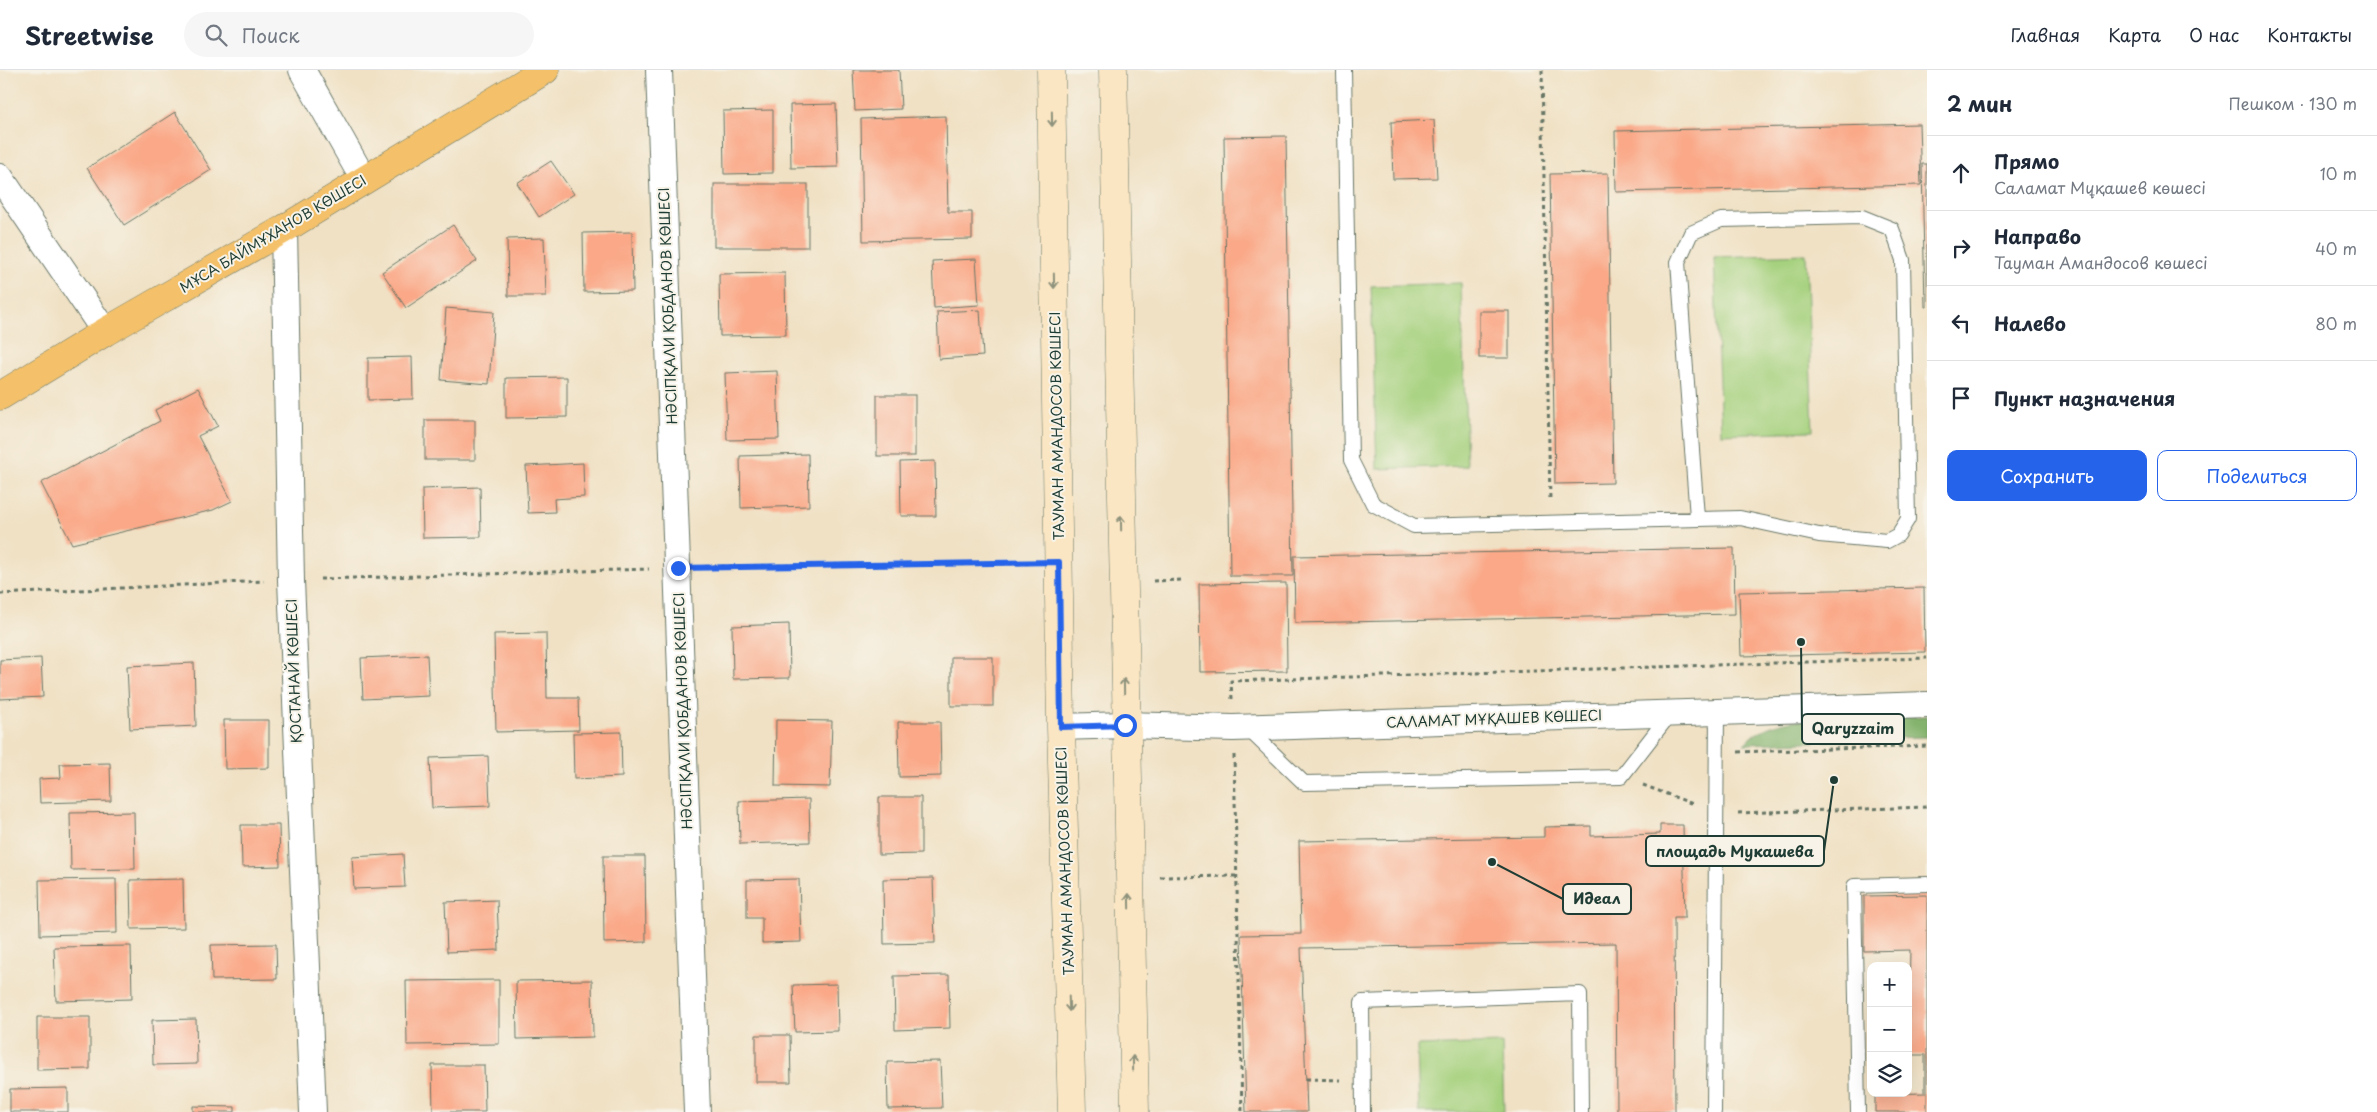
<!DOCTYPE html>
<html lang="ru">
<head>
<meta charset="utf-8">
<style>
  :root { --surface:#fff; --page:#f6f6f7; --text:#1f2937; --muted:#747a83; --line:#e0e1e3; --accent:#2563eb }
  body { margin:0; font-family:"Playpen Sans",sans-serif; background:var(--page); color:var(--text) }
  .controls { position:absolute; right:15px; bottom:15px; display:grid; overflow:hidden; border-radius:10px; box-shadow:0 5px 20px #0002 }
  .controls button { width:45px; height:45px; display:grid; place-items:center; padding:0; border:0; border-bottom:1px solid var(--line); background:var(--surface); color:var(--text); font:25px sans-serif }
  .stop { position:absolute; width:15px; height:15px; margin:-11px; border:4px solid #2563eb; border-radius:50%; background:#fff }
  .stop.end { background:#2563eb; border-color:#fff; box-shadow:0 1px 5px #0008 }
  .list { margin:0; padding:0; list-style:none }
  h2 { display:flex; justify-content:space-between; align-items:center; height:65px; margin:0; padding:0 20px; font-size:21px }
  h2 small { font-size:16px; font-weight:400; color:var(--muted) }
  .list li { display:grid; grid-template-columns:32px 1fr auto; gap:15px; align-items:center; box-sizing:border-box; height:75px; padding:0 20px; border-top:1px solid var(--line) }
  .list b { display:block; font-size:19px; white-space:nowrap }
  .list p { margin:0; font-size:16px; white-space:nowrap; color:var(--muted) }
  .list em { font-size:16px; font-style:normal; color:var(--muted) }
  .actions { display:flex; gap:10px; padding:15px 20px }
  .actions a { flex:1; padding:11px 0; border:1px solid var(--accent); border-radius:10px; text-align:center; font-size:18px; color:var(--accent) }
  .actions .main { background:var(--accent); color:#fff }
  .icon { flex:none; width:28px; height:28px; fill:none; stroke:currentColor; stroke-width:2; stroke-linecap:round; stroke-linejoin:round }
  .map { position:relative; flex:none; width:1927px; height:1042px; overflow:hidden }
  header { display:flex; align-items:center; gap:30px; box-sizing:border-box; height:70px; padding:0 25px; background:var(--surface); border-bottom:1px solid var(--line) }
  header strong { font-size:24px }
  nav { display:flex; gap:28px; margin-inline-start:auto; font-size:18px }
  .search { width:350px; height:45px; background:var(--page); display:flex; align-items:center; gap:12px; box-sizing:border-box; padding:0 18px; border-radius:28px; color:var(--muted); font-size:19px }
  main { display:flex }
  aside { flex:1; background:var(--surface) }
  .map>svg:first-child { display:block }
</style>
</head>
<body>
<header>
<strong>Streetwise</strong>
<div class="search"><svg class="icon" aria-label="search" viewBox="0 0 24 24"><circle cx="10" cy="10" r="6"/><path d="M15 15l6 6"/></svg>Поиск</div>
<nav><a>Главная</a><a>Карта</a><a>О нас</a><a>Контакты</a></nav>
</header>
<main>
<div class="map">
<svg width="1927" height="1042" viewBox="0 0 1927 1042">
  <rect width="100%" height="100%" fill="#f7f3e8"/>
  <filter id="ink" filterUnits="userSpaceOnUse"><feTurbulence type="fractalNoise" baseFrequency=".02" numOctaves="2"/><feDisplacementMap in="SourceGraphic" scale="10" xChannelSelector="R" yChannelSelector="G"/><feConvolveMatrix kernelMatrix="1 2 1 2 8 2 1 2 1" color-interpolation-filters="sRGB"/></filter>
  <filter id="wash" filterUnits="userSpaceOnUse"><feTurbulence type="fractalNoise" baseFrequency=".0096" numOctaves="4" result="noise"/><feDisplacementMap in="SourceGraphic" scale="20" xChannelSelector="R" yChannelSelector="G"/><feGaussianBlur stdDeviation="1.12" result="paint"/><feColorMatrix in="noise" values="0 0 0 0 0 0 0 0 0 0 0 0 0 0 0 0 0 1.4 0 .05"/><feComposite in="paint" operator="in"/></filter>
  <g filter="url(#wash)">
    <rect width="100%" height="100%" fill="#f0e1c4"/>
    <!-- green -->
    <g fill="#a6d17e" stroke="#628759">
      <polygon points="1806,184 1813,361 1721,364 1714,187"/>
      <polygon points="1461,213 1467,396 1377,399 1371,216"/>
      <polygon points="1502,973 1504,1042 1419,1042 1417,976"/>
    </g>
    <!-- forest -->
    <g fill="#84b36d" stroke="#527850">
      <polygon points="1927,646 1927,667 1884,668 1883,647"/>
      <path d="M1865,648v22l-121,4c30,-32 81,-24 121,-26z"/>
    </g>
    <g id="blocks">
      <!-- building -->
      <g fill="#faa887">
        <polygon points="853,0 899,0 901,39 855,41"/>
        <polygon points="836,34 838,97 791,98 790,35"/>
        <polygon points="773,40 773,103 724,104 723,41"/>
        <polygon points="175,42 211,100 124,155 87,98"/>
        <polygon points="946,46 948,142 972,142 972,169 863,171 861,49"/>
        <polygon points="1434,50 1437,108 1393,109 1391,52"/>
        <polygon points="1919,54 1921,115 1616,122 1615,61"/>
        <polygon points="1286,66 1293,506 1230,506 1224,67"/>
        <polygon points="551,91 574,124 539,147 517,113"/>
        <polygon points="1922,94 1927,94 1927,237 1925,237"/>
        <polygon points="1608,103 1613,413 1555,414 1550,104"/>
        <rect x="714" y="114" width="94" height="63"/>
        <polygon points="453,155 477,191 406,238 382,202"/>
        <polygon points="632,162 633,221 584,222 583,163"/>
        <polygon points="544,168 546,226 508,226 507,169"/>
        <polygon points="976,189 979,235 934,238 932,191"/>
        <polygon points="785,203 786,265 720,266 719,204"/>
        <polygon points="446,238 494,242 489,314 441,310"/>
        <polygon points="980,240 983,286 939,289 937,242"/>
        <rect x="1479" y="241" width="30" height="47"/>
        <polygon points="412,287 413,329 368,330 368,288"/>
        <polygon points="777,301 779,369 727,370 725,303"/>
        <polygon points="567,307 567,347 506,348 506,308"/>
        <polygon points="198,318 218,356 198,366 232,431 213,440 72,474 41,413 160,351 155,340"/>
        <rect x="877" y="325" width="38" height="61"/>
        <rect x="425" y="350" width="50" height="40"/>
        <polygon points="808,384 809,436 741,438 740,386"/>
        <polygon points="935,391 936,446 901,446 900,392"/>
        <polygon points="583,393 584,427 554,429 555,442 528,443 526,396"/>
        <polygon points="480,417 481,467 423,468 422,419"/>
        <polygon points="1734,478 1735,544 1295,553 1294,486"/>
        <polygon points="1286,513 1287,601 1200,602 1199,514"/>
        <polygon points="1924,518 1925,582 1741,586 1739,522"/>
        <polygon points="789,554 790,608 733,609 732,556"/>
        <polygon points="546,563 547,628 578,628 579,660 496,662 494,564"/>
        <polygon points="427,585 429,626 363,629 361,588"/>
        <rect x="951" y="587" width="42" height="49"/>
        <polygon points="41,588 43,627 0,629 0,590"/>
        <polygon points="194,593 196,656 130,659 127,596"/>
        <polygon points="224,650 269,650 269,698 225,699"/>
        <polygon points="776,650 832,651 830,717 775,716"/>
        <polygon points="898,652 940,652 941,706 899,707"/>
        <polygon points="621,662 622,707 574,709 573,663"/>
        <polygon points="488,686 490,736 432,738 430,688"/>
        <polygon points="110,693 111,731 40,733 39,709 61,708 60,694"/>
        <polygon points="879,727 921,727 921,784 879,785"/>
        <polygon points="809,729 810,772 740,774 739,731"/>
        <polygon points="134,742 135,799 71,800 70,743"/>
        <polygon points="241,755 279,755 280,796 242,797"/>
        <polygon points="1660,755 1683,755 1685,848 1674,848 1675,1042 1617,1042 1616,873 1301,878 1307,1042 1246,1042 1241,865 1301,864 1299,771 1544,767 1544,757 1591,756 1591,766 1660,764"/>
        <polygon points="403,784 405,817 354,819 352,787"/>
        <polygon points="603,786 645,786 646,872 604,873"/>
        <polygon points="933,808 935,873 884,874 883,809"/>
        <polygon points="116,809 117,863 40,865 39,810"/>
        <polygon points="183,809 184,858 131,859 130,810"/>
        <polygon points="799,809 801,872 762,873 762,848 747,848 747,810"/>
        <polygon points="1927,825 1927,1042 1875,1042 1875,1024 1925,1023 1925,985 1908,985 1910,880 1864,881 1864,826"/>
        <polygon points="497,830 499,880 447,882 445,832"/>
        <polygon points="276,874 277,909 212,910 211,875"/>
        <polygon points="131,876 132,929 56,931 54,877"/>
        <polygon points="949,905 950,958 895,960 894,906"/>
        <polygon points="499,910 499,974 407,975 406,911"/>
        <polygon points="592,910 593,967 517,969 516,911"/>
        <polygon points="837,914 838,961 795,962 793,915"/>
        <polygon points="37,947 90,947 90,999 37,1000"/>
        <polygon points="196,949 197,994 153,995 152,950"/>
        <polygon points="756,965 790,965 791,1012 756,1012"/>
        <polygon points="940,991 942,1038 888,1039 887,992"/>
        <polygon points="432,995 484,995 485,1042 433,1042"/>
        <polygon points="68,1018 68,1042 10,1042 10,1019"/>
        <polygon points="193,1036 235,1037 235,1042 193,1042"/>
      </g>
    </g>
  </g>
  <g filter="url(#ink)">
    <use href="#blocks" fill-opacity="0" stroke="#687666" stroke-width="1"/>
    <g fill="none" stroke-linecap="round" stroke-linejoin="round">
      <!-- lane casing -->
      <g stroke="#687666" stroke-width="16">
        <g id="lane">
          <polyline points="1344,0 1351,390 1373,434 1414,456 1740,448 1819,465 1887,471 1898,465 1908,449 1903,190 1892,159 1862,147 1721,150 1691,163 1678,192 1697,447"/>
          <polyline points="1247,658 1304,713 1621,707 1670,644"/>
          <polyline points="1363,1042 1362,932 1580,924 1581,1042"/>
          <polyline points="1714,1042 1717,642"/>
          <polyline points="1858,1042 1854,816 1927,814"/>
        </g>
      </g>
      <!-- street casing -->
      <g stroke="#687666" stroke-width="28">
        <g id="street">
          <polyline points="302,0 364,110"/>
          <polyline points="659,0 697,1042"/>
          <polyline points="0,107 105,262"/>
          <polyline points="284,159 291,510 313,1042"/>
          <polyline points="1061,657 1125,655 1233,658 1927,635"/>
        </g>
      </g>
      <!-- secondary casing -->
      <g stroke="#687666" stroke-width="29">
        <g id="secondary">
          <polyline points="1051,0 1061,657 1072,1042"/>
          <polyline points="1113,0 1135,1042"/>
        </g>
      </g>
      <!-- primary casing -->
      <g stroke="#687666" stroke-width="29">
        <polyline id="primary" points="0,326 105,262 284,159 545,0"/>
      </g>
      <!-- path -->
      <g stroke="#687666" stroke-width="3" stroke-dasharray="4 4" stroke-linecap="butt">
        <polyline points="1542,0 1550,432"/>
        <polyline points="705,497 1029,493"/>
        <polyline points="320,509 649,499"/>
        <polyline points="1153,511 1184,510"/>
        <polyline points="0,524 264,511"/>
        <polyline points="1232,629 1231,611 1927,588"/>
        <polyline points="1738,682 1927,676"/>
        <polyline points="1234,685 1242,1042"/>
        <polyline points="1643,715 1693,734"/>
        <polyline points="1738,743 1927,737"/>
        <polyline points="1160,807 1237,806"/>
        <polyline points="1306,1009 1341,1010"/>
      </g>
      <!-- lane -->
      <use href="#lane" stroke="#fff" stroke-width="14"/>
      <!-- street -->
      <use href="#street" stroke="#fff" stroke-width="26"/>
      <!-- secondary -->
      <use href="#secondary" stroke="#fbe6c3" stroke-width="28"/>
      <!-- primary -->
      <use href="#primary" stroke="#f4c16a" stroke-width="28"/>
    </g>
    <!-- one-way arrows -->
    <defs><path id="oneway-shaft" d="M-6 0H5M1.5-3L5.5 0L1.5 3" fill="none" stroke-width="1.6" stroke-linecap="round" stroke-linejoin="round" transform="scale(1.25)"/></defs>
    <g stroke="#8d927c">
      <use href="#oneway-shaft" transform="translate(1052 49) rotate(89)"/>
      <use href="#oneway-shaft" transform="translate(1054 211) rotate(89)"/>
      <use href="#oneway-shaft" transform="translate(1121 453) rotate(-91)"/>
      <use href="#oneway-shaft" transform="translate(1124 616) rotate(-91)"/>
      <use href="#oneway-shaft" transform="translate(1129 831) rotate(-91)"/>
      <use href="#oneway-shaft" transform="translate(1069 934) rotate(88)"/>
      <use href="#oneway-shaft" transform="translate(1133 993) rotate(-91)"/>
    </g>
  </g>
  <g fill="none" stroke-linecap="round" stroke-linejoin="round" filter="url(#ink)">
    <!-- route -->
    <polyline stroke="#2563eb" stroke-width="6" points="678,498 1059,492 1061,657 1125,655"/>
  </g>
  <g text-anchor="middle" stroke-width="4" stroke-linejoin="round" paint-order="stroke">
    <!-- street labels -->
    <g font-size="14" fill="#1f3d34" stroke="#f7f3e8">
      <text transform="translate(273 164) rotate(-31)" y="5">МҰСА БАЙМҰХАНОВ КӨШЕСІ</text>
      <text transform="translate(668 236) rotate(-92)" y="5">НӘСІПҚАЛИ ҚОБДАНОВ КӨШЕСІ</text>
      <text transform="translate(1057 356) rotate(-91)" y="5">ТАУМАН АМАНДОСОВ КӨШЕСІ</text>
      <text transform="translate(294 601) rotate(-92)" y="5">ҚОСТАНАЙ КӨШЕСІ</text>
      <text transform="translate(683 641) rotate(-92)" y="5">НӘСІПҚАЛИ ҚОБДАНОВ КӨШЕСІ</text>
      <text transform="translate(1494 649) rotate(-2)" y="5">САЛАМАТ МҰҚАШЕВ КӨШЕСІ</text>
      <text transform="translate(1065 791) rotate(-92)" y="5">ТАУМАН АМАНДОСОВ КӨШЕСІ</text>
    </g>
  </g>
  <!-- callouts -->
  <path fill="none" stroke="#1f3d34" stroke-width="2" d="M1801 572L1802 659M1834 710L1824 781M1492 792L1563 829"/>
  <g fill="#1f3d34" stroke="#f7f3e8" stroke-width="2">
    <circle cx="1801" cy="572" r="5"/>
    <circle cx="1834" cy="710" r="5"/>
    <circle cx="1492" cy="792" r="5"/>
  </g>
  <g fill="#f7f3e8" stroke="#1f3d34" stroke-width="2">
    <rect x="1802" y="644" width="102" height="30" rx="5"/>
    <rect x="1646" y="766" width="178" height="30" rx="5"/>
    <rect x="1563" y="814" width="68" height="30" rx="5"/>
  </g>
  <g font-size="15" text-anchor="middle" font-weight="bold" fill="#1f3d34">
    <text x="1853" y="664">Qaryzzaim</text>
    <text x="1735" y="787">площадь Мукашева</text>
    <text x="1597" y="834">Идеал</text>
  </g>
</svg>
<div class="controls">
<button>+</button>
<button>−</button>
<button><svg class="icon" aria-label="layers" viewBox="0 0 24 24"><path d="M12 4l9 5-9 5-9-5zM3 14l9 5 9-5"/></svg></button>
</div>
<div class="stop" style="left:1125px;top:655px"></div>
<div class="stop end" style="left:678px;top:498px"></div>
</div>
<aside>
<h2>2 мин<small>Пешком · 130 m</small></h2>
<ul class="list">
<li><svg class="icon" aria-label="ahead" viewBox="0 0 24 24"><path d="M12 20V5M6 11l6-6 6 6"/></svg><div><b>Прямо</b><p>Саламат Мұқашев көшесі</p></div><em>10 m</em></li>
<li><svg class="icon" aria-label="right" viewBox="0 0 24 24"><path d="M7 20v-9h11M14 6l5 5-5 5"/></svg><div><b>Направо</b><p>Тауман Амандосов көшесі</p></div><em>40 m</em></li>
<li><svg class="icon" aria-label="left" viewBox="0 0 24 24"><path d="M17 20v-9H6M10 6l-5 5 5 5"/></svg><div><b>Налево</b></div><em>80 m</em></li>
<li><svg class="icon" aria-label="arrive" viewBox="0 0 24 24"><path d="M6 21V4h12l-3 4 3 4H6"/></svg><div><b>Пункт назначения</b></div></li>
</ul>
<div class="actions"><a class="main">Сохранить</a><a>Поделиться</a></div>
</aside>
</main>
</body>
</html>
